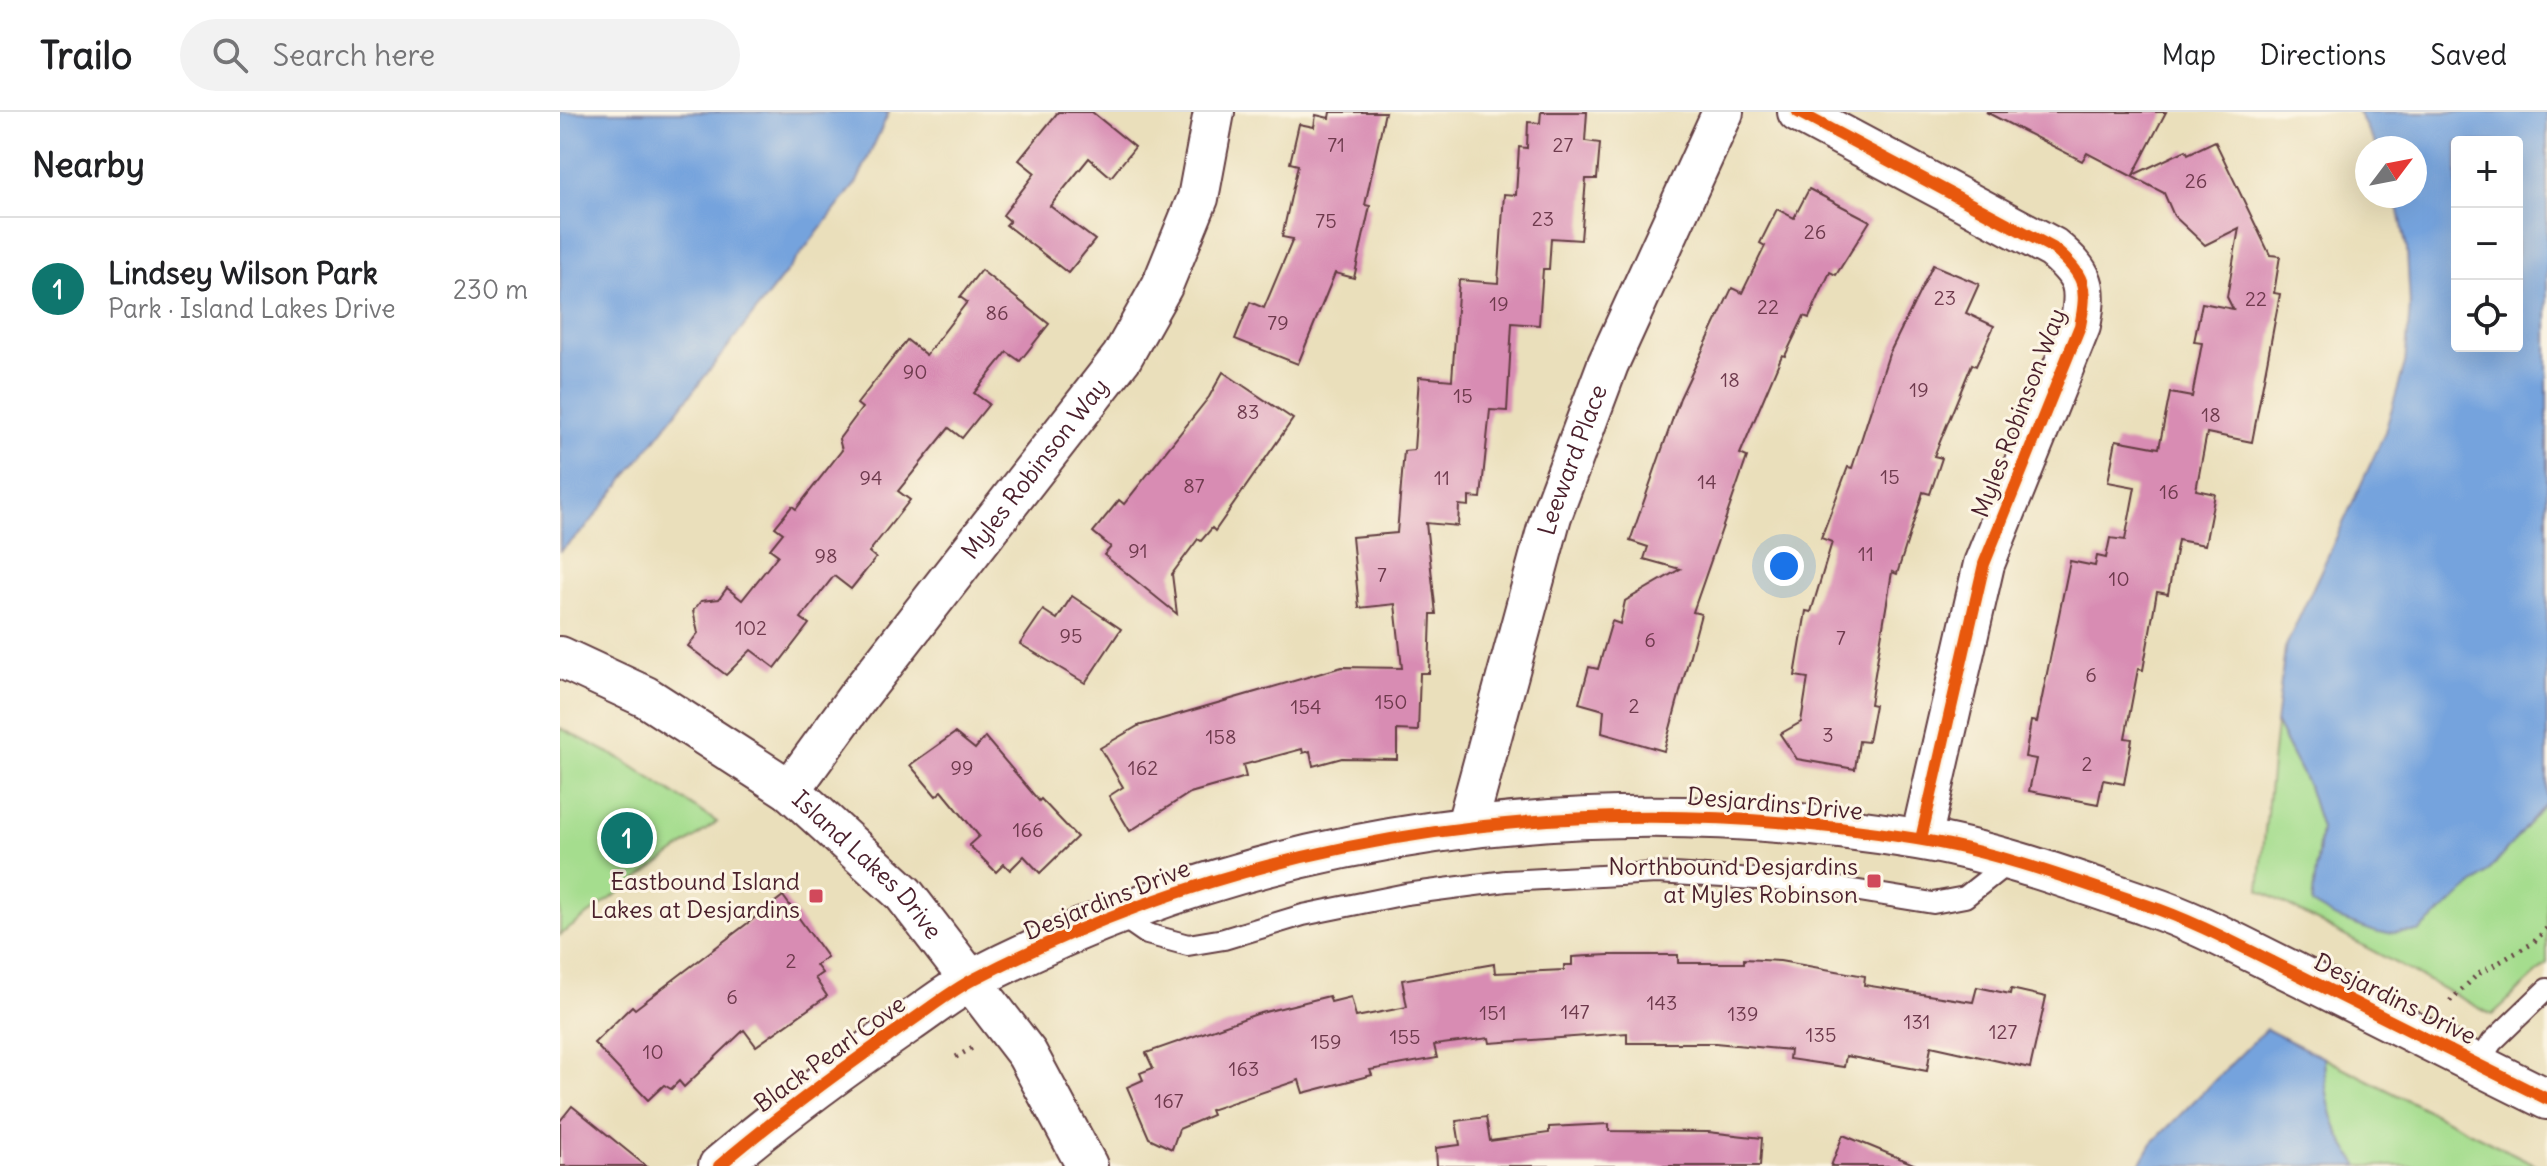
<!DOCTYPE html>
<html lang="en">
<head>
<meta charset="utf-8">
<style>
  :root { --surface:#fff; --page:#f2f2f2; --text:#202124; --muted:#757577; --line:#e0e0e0; --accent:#0f766e }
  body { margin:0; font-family:Delius,sans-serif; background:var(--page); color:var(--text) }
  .controls { position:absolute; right:24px; top:24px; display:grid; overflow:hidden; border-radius:8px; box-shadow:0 8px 32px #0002 }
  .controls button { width:72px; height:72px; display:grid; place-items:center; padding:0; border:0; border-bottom:2px solid var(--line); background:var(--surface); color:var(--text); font:40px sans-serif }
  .compass { position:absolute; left:1795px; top:24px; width:72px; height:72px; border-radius:50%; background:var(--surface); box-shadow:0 8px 32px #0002; rotate:58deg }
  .you { position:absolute; left:1224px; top:454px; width:28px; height:28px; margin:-20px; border:6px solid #fff; border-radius:50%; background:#1a73e8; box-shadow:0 0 0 12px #1a73e833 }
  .badge { display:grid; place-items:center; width:52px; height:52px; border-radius:50%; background:var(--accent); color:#fff; font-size:26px; font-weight:700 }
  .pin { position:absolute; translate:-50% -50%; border:4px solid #fff; box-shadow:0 2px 8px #0006 }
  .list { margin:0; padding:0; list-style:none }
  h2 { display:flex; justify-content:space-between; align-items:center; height:104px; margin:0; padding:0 32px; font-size:34px }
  h2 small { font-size:26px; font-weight:400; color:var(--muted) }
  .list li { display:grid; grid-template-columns:52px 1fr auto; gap:24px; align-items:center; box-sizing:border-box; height:144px; padding:0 32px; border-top:2px solid var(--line) }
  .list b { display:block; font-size:30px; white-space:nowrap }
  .list p { margin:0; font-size:26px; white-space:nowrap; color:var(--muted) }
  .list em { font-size:26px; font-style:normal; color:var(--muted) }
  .icon { flex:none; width:44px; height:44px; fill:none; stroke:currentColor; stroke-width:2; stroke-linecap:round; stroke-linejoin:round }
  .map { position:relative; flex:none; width:1987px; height:1054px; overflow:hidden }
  header { display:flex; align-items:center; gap:48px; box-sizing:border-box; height:112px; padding:0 40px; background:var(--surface); border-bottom:2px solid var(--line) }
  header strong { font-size:38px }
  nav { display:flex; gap:44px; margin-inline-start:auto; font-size:28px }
  .search { width:560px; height:72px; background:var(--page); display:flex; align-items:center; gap:20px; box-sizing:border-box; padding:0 28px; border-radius:44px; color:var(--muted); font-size:30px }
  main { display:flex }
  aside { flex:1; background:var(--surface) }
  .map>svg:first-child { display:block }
</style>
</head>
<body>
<header>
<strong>Trailo</strong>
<div class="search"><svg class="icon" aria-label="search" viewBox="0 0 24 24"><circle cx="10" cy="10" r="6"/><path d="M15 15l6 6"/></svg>Search here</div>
<nav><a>Map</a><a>Directions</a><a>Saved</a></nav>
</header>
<main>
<aside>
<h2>Nearby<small></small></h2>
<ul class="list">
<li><span class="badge">1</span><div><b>Lindsey Wilson Park</b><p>Park · Island Lakes Drive</p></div><em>230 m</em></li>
</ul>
</aside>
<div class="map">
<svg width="1987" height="1054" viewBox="0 0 1987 1054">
  <rect width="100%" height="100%" fill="#fcf5e5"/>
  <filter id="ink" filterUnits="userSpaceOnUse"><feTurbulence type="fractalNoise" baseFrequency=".0125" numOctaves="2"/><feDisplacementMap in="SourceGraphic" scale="16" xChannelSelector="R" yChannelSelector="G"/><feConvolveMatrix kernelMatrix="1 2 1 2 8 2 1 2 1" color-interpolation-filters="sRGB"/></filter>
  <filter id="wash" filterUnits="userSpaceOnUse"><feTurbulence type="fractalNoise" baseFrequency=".006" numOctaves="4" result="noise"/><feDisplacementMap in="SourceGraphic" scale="32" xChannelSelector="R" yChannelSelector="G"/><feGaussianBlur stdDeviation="1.8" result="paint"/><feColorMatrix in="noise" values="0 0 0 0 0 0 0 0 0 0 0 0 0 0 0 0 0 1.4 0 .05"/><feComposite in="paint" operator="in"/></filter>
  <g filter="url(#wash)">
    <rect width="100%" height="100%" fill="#eadfbb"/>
    <!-- green -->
    <g fill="#a5dd8e" stroke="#787e5c" stroke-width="2">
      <polygon points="1716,612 1748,674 1761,716 1752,792 1858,820 1928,760 1987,690 1987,852 1932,903 1699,778"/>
      <polygon points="0,616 63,648 157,710 0,823"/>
      <path d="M1764,946l214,108h-179c-26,-33 -34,-66 -35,-108z"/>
    </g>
    <!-- water -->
    <g fill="#75a3dd" stroke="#606184" stroke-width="2" fill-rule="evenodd">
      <polygon points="0,0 329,0 297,70 25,417 0,439"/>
      <path d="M1798,0h189v690l-59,70 -70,60 -40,1 -42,-15 -24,-14 9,-76 -13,-42 -32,-62 9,-76 99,-213 21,-71 5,-57 -3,-57 -11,-54h19v-48h-38zM1957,30v204h-60v-204z"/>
      <path d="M1706,917l58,29c1,42 9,75 35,108h-220l13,-23z"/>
    </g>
    <g id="blocks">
      <!-- building -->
      <g fill="#d88cb3">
        <polygon points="498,0 532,0 575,35 551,65 529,46 490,94 535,128 508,161 446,113 450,109 443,103 475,61 459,48"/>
        <polygon points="770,0 825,0 805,93 810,94 794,166 775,161 738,252 675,227 690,190 704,196 733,127 722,125 738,53 730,51 739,12 754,15 756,3 769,6"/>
        <polygon points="981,0 1027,0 1025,29 1040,31 1037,67 1026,67 1021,128 991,126 989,157 983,157 979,213 952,211 947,299 930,298 921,386 909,385 909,394 899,393 898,414 866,411 876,502 871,502 869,561 860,561 858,619 837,618 837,647 782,646 753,654 750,639 743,641 742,637 683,653 686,665 630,681 570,719 549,684 563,675 540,636 578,614 782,555 842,556 835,492 799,496 792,425 837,421 844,339 854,338 859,265 892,268 899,168 938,171 944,82 956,83 959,35 967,36 968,10 980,11"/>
        <polygon points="1426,0 1606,0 1573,63 1626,38 1628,42 1655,29 1710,143 1720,144 1714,181 1720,182 1692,330 1647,321 1636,378 1655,382 1645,433 1618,428 1608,482 1597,480 1583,558 1578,557 1565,626 1572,627 1564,672 1543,668 1538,692 1469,679 1476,647 1465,645 1471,609 1477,610 1510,449 1535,454 1537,444 1546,446 1550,426 1565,428 1575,375 1548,370 1556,328 1599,336 1610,281 1632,285 1642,231 1634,230 1642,191 1673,197 1667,185 1679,116 1645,133 1614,104 1604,81 1527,41 1522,49"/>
        <polygon points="1249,77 1310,109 1276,163 1270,160 1249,206 1244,204 1225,244 1222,243 1180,342 1187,345 1133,500 1141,502 1104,639 1042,621 1044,598 1019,591 1029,555 1038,557 1052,509 1060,512 1065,489 1120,457 1084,447 1088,435 1070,429 1120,286 1172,176 1182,181 1205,134 1200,131 1217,97 1234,106"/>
        <polygon points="1373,153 1419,172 1406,201 1434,214 1416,254 1412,252 1374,344 1382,346 1370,382 1363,380 1337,462 1332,460 1310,592 1315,593 1308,630 1299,629 1295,657 1237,647 1220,622 1241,610 1248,566 1235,564 1246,499 1251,500 1272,430 1261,426 1288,355 1292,356 1329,242"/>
        <polygon points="421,158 489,212 460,249 447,240 414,281 429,292 402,326 389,316 338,379 350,388 309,440 316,446 291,477 274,464 241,506 249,512 215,556 191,538 166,563 128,534 138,521 133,499 141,489 159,487 167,476 182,488 218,443 210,437 223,421 215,415 232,394 236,397 282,338 279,327 302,296 297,292 347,228 366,243 407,190 400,185"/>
        <polygon points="663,260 733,307 655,419 652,416 641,429 638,427 612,462 617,502 544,443 551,435 533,420 559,388 564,392 649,285"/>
        <polygon points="512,484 561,517 525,571 460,532 483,498 497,507"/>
        <polygon points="395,621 415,637 425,625 479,689 481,687 517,725 480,761 464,744 450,758 444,752 436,760 409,733 419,724 382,679 376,684 350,653"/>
        <polygon points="223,784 267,845 256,853 262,861 255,866 267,884 196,934 184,918 124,975 119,969 111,977 104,973 88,988 34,931 72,894 75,897"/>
        <polygon points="1049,843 1118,843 1118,851 1184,851 1184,847 1220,849 1305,864 1304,873 1413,890 1417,875 1450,882 1451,877 1486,885 1470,956 1371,934 1367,959 1286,944 1284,955 1229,947 1230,938 1155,931 1067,931 1067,921 930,931 929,926 874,933 877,946 810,958 812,963 743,981 739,968 650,998 652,1003 619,1017 612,1037 589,1026 567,975 583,968 580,961 593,956 586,941 697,902 769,884 771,890 791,885 796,905 847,895 842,868 934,852 935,861 1004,858 1004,853 1012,853 1012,845"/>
        <polygon points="12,994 86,1054 0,1054 0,1009"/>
        <polygon points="926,1005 930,1029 989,1021 989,1015 1049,1012 1049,1019 1148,1020 1202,1026 1200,1054 877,1054 876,1036 900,1033 896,1009"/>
        <polygon points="1283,1023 1356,1053 1356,1054 1271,1054"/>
      </g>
    </g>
  </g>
  <g filter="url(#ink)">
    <use href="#blocks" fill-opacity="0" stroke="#623c41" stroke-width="2"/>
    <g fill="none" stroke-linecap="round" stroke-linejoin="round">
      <!-- lane casing -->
      <g stroke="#623c41" stroke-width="24">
        <g id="lane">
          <polyline points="558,802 587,822 628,833 664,827 743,803 846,782 946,769 1097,761 1244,770 1373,791 1405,785 1448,751"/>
          <polyline points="1918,952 1932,930 1987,877"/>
        </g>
      </g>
      <!-- street casing -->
      <g stroke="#623c41" stroke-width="44">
        <g id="street">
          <path d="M1238,0l255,136c32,27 35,38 27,78l-96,238 -63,275"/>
          <path id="s1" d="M0,545l86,40 144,93 114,104 123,160 60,112"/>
          <path id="s2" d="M230,678l69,-95 263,-338 40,-71 36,-88 16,-86"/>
          <path id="s3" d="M907,713l84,-309 57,-152 115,-252"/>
          <path d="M159,1054c60,-51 124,-98 189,-143 22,-15 43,-32 66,-44 293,-152 620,-193 943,-140 77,12 156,41 229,66 52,17 103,46 153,70 82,41 165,83 248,124"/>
        </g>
      </g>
      <!-- path -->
      <g stroke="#623c41" stroke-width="5" stroke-dasharray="2 6" stroke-linecap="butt">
        <polyline points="1890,889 1917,863 1973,831 1987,816"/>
        <polyline points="396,945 416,934"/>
      </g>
      <!-- lane -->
      <use href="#lane" stroke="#fff" stroke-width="20"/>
      <!-- street -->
      <use href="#street" stroke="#fff" stroke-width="40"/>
      <!-- cycleway casing -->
      <g stroke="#fcf5e5" stroke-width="17">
        <g id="cycleway">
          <path d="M1238,0l255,136c32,27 35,38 27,78l-96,238 -63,275"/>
          <path d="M159,1054c60,-51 124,-98 189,-143 22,-15 43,-32 66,-44 293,-152 620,-193 943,-140 77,12 156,41 229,66 52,17 103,46 153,70 82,41 165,83 248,124"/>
        </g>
      </g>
      <!-- cycleway -->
      <use href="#cycleway" stroke="#e8590c" stroke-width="12"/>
    </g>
  </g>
  <!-- markers -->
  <g fill="#d1495b" stroke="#fcf5e5" stroke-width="3">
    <rect x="1306" y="761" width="16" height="16" rx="4"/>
    <rect x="248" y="776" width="16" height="16" rx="4"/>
  </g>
  <g text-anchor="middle" stroke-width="6" stroke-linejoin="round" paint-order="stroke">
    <!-- number labels -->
    <g font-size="20" fill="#6e3a4d">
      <text x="776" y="40">71</text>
      <text x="1003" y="40">27</text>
      <text x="1636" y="76">26</text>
      <text x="983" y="114">23</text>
      <text x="766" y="116">75</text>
      <text x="1255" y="127">26</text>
      <text x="1385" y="193">23</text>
      <text x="1696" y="194">22</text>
      <text x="939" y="199">19</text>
      <text x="1208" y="202">22</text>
      <text x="437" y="208">86</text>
      <text x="718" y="218">79</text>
      <text x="355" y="267">90</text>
      <text x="1170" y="275">18</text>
      <text x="1359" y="285">19</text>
      <text x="903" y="291">15</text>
      <text x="688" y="307">83</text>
      <text x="1651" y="310">18</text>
      <text x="1330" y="372">15</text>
      <text x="311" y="373">94</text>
      <text x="882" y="373">11</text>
      <text x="1147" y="377">14</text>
      <text x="634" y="381">87</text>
      <text x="1609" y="387">16</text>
      <text x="578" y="446">91</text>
      <text x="1306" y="449">11</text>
      <text x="266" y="451">98</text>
      <text x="822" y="470">7</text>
      <text x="1559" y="474">10</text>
      <text x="191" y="523">102</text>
      <text x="511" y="531">95</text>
      <text x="1281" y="533">7</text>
      <text x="1090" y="535">6</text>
      <text x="1531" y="570">6</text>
      <text x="831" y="597">150</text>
      <text x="1074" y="601">2</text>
      <text x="746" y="602">154</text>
      <text x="1268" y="630">3</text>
      <text x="661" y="632">158</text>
      <text x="1527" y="659">2</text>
      <text x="402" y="663">99</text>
      <text x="583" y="663">162</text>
      <text x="468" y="725">166</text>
      <text x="231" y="856">2</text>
      <text x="172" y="892">6</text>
      <text x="1102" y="898">143</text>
      <text x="1015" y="907">147</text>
      <text x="933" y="908">151</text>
      <text x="1183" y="909">139</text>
      <text x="1357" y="917">131</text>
      <text x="1443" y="927">127</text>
      <text x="1261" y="930">135</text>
      <text x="845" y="932">155</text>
      <text x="766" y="937">159</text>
      <text x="93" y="947">10</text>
      <text x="684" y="964">163</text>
      <text x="609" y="996">167</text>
    </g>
    <!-- street labels -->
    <g font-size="24" fill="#4a1f2b" stroke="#fcf5e5">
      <text transform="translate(1459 301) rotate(-69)" y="8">Myles Robinson Way</text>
      <text dy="8" stroke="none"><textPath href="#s3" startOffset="380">Leeward Place</textPath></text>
      <text dy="8" stroke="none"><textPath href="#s2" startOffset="404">Myles Robinson Way</textPath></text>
      <text transform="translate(1215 692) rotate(5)" y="8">Desjardins Drive</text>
      <text dy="8" stroke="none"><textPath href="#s1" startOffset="374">Island Lakes Drive</textPath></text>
      <text transform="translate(547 788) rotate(-22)" y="8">Desjardins Drive</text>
      <text transform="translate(1835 887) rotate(26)" y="8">Desjardins Drive</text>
      <text transform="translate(270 942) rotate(-36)" y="8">Black Pearl Cove</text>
    </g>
    <!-- poi labels -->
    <g font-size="24" fill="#4a1f2b" stroke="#fcf5e5" text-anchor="end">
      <text x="1298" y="763">Northbound Desjardins<tspan x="1298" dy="28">at Myles Robinson</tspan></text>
      <text x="240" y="778">Eastbound Island<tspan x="240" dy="28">Lakes at Desjardins</tspan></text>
    </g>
  </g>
</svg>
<div class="controls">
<button>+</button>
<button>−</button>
<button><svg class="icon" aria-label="locate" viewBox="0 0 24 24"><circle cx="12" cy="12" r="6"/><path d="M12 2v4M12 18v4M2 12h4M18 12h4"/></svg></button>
</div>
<svg class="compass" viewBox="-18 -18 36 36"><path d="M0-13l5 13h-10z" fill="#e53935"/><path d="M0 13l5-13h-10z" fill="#757577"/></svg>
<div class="you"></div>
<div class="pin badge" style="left:67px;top:726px">1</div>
</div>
</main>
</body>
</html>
